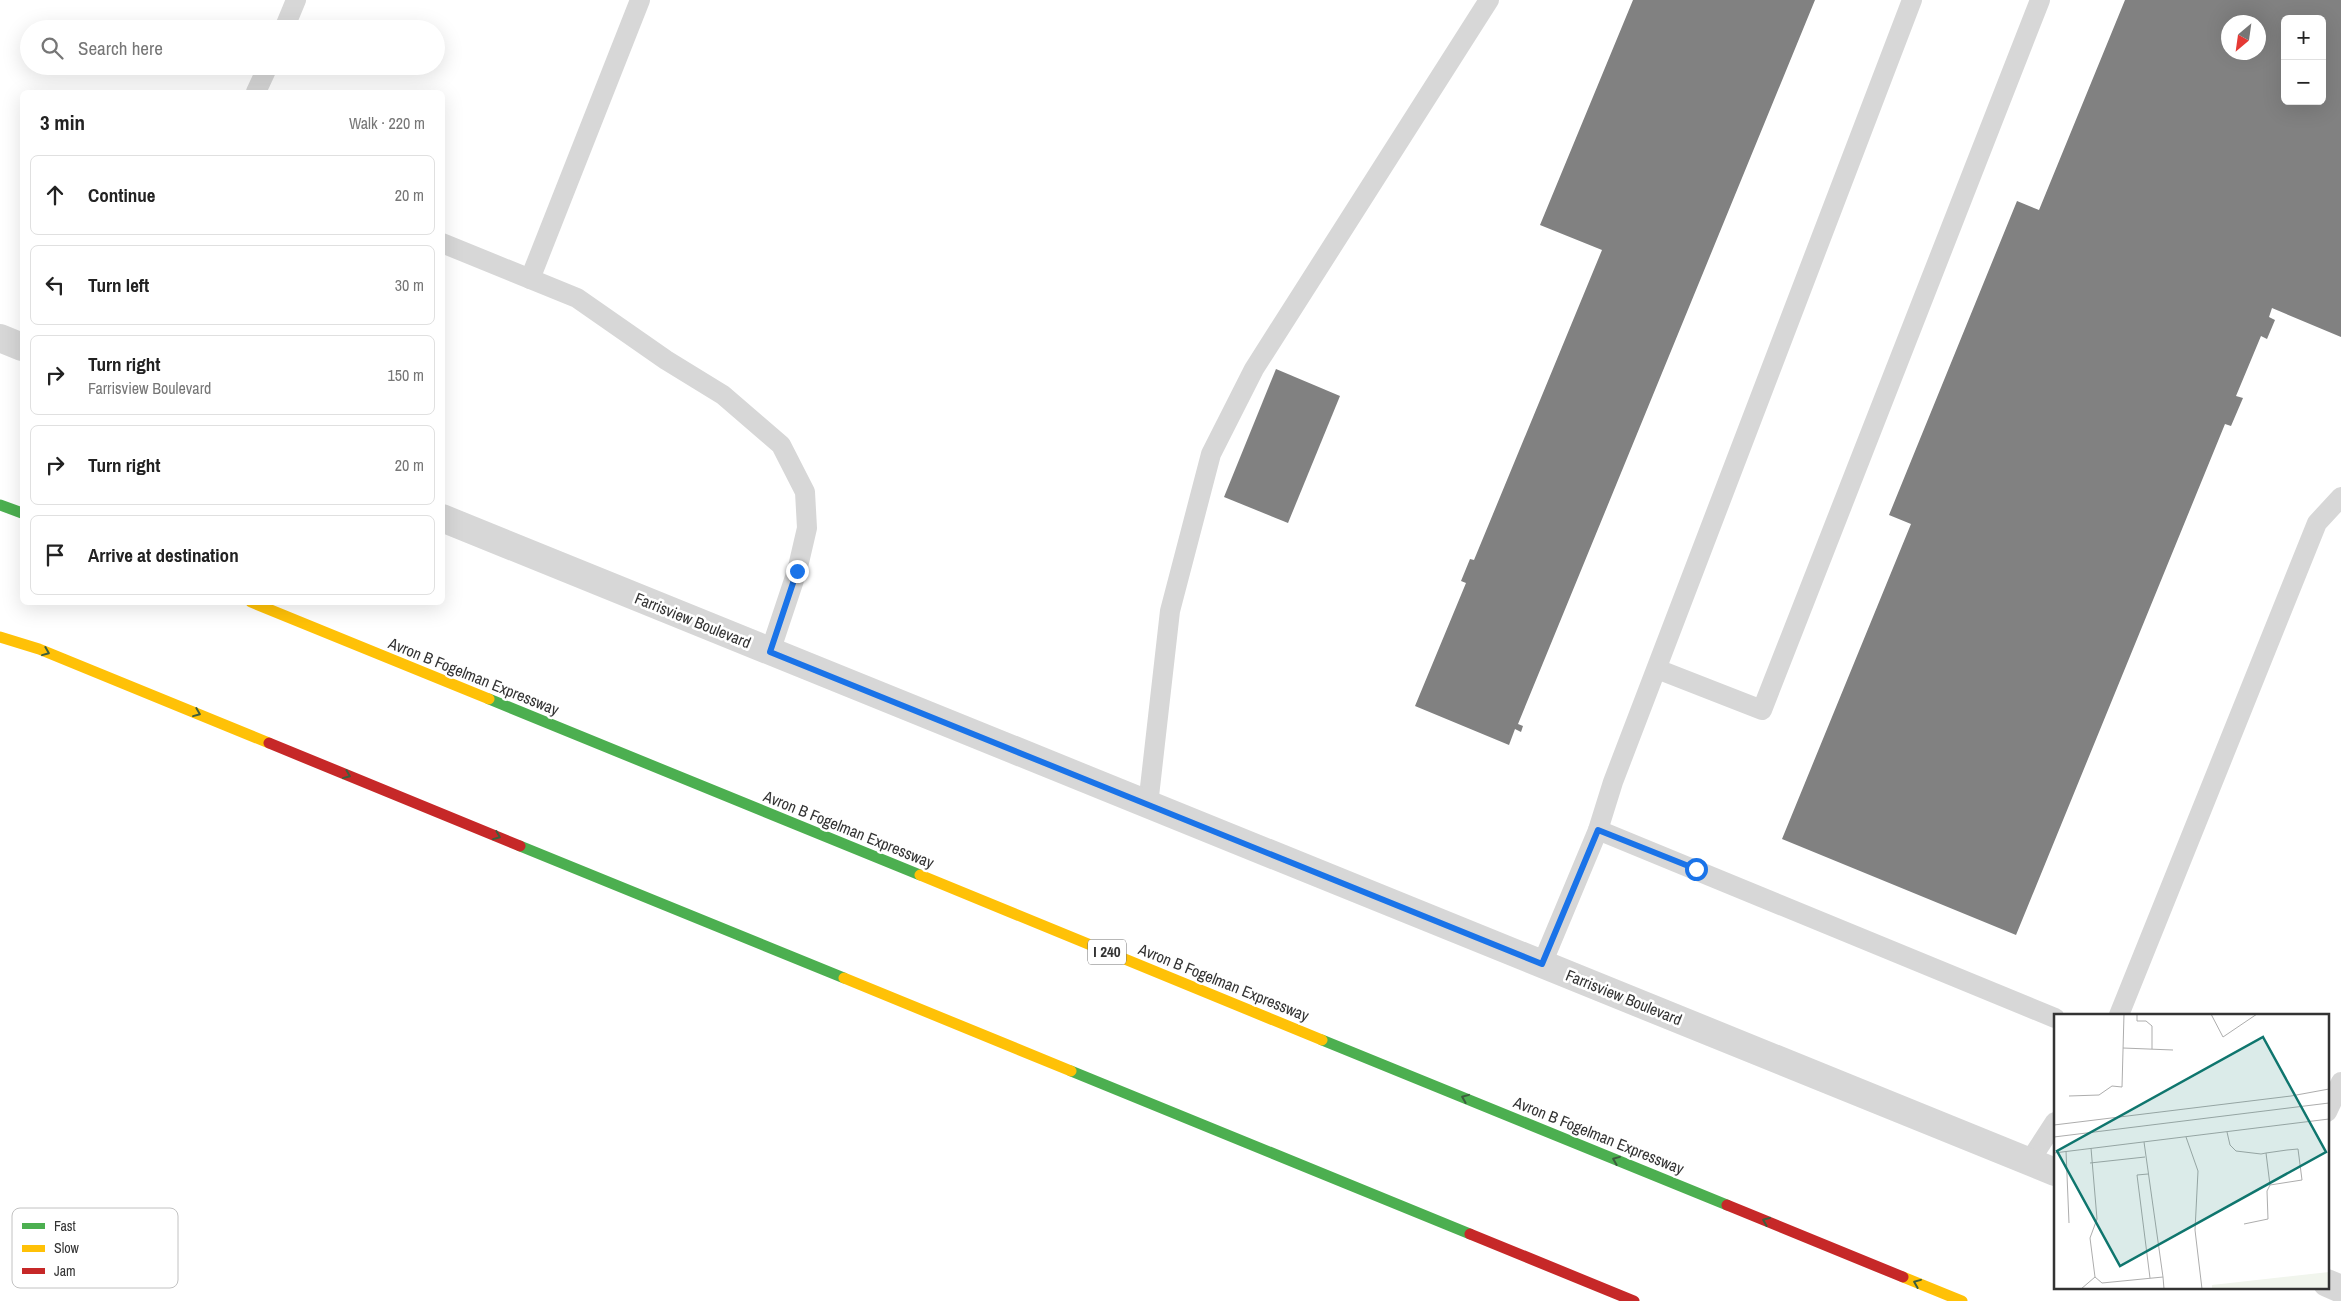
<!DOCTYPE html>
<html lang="en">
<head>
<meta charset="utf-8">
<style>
  :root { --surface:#fff; --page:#f2f2f2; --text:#222; --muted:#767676; --line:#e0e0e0 }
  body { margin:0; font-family:"Archivo Narrow",sans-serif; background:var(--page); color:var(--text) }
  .controls { position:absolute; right:15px; top:15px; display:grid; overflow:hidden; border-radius:8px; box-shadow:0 5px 20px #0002 }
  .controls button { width:45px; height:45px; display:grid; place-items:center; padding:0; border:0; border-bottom:1px solid var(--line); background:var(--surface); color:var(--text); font:25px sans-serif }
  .compass { position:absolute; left:2221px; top:15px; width:45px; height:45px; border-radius:50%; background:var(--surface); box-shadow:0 5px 20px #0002; rotate:209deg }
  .stop { position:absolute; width:15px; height:15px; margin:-11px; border:4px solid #1a73e8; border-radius:50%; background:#fff }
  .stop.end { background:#1a73e8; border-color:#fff; box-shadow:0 1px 5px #0008 }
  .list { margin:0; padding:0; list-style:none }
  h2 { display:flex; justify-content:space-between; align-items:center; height:65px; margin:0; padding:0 20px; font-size:21px }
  h2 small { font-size:16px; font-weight:400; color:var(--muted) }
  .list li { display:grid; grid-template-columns:32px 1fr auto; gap:15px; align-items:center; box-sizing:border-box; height:80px; margin:0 10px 10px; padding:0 10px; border:1px solid var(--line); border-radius:8px }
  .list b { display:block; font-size:19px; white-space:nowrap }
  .list p { margin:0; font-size:16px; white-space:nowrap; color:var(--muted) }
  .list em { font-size:16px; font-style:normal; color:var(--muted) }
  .icon { flex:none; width:28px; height:28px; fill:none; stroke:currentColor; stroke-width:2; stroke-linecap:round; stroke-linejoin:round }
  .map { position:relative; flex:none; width:2341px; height:1301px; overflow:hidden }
  .search { position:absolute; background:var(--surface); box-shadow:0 5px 20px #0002; left:20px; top:20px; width:425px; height:55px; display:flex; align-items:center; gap:12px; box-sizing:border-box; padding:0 18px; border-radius:28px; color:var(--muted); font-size:19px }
  .panel { position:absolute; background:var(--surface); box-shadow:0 5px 20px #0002; left:20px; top:90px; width:425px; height:515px; border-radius:8px }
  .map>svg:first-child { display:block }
</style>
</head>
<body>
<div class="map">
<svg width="2341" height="1301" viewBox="0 0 2341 1301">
  <rect width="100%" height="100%" fill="#fff"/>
  <!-- building -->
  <g fill="#818181" fill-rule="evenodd">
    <polygon points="1633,0 1815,0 1518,724 1523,726 1521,732 1515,729 1509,745 1415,706 1466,583 1461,581 1470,559 1474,560 1602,250 1540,225"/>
    <path d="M2125,0h216v337l-69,-29 -3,9 6,3 -8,19 -6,-3 -25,60 7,2 -12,28 -6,-2 -209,511 -234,-96 129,-315 -22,-9 128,-314 22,9zM2285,19h37v82h-37zM2228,22h30v30h-30z"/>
    <polygon points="1276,369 1340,396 1288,523 1224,497"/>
  </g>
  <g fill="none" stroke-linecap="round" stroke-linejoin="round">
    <!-- lane -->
    <g stroke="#d7d7d7" stroke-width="20">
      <polyline points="284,29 296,0"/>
      <polyline points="256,92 268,66"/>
      <polyline points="442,243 577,298 666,360 723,395 781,445 805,492 807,528 797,571 770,652"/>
      <polyline points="530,279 640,0"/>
      <polyline points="1657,669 1762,710 2040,0"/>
      <polyline points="1148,805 1170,611 1211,454 1254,369 1489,0"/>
      <polyline points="1598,830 2055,1018"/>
      <polyline points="1542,964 1598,830 1613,782 1912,0"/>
      <polyline points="2119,1015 2317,523 2341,497"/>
      <polyline points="2327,1112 2341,1082"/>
      <polyline points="2029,1162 2055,1122"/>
    </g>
    <!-- street -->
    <g stroke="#d7d7d7" stroke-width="28">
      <polyline points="0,338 22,347"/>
      <polyline points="442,518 2055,1172"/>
      <polyline points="2327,1283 2341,1289"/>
    </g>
    <!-- fast -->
    <g stroke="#4caf50" stroke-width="11">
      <polyline points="0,505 22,513"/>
      <polyline points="489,699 920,875"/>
      <polyline points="520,846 844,978"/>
      <polyline points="1322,1040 1727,1205"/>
      <polyline points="1071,1071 1470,1234"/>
    </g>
    <!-- slow -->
    <g stroke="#ffc107" stroke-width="11">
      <polyline points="251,602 489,699"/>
      <polyline points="0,637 39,649 269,743"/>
      <polyline points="920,875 1322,1040"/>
      <polyline points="844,978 1071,1071"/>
      <polyline points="1903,1277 1962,1301"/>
    </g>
    <!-- jam -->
    <g stroke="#c62828" stroke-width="11">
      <polyline points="269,743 520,846"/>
      <polyline points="1727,1205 1903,1277"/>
      <polyline points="1470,1234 1634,1301"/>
    </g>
  </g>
  <!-- one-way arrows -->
  <defs><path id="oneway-chevron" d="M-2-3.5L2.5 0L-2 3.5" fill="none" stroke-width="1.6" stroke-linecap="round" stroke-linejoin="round" transform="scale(1.25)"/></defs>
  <g stroke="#3c5e3d">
    <use href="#oneway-chevron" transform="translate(46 652) rotate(22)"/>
    <use href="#oneway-chevron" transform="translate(197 713) rotate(22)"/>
    <use href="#oneway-chevron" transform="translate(347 775) rotate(22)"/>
    <use href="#oneway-chevron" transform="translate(497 836) rotate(22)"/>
    <use href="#oneway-chevron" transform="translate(1465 1098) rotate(-158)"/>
    <use href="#oneway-chevron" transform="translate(1616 1160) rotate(-158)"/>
    <use href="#oneway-chevron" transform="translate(1766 1221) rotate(-158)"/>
    <use href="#oneway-chevron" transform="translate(1917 1283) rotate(-158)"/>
  </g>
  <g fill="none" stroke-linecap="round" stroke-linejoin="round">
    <!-- route -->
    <polyline stroke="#1a73e8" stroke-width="6" points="797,571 770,652 1542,964 1598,830 1696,869"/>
  </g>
  <g text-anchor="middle" stroke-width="5" stroke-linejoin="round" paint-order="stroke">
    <!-- shield labels -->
    <rect fill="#fff" stroke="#707070" stroke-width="1" x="1088" y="939.5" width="38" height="25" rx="4"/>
    <g font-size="15" font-weight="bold" fill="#333">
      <text x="1107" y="957">I 240</text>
    </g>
    <!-- street labels -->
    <g font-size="16" fill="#333" stroke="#fff">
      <text transform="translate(693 620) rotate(22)" y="6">Farrisview Boulevard</text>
      <text transform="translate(474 676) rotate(22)" y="6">Avron B Fogelman Expressway</text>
      <text transform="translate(849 829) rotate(22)" y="6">Avron B Fogelman Expressway</text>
      <text transform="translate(1224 982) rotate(22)" y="6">Avron B Fogelman Expressway</text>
      <text transform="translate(1624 997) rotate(22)" y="6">Farrisview Boulevard</text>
      <text transform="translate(1599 1135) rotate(22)" y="6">Avron B Fogelman Expressway</text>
    </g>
  </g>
  <!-- overview -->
  <g transform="translate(2054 1014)">
    <rect width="275" height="275" fill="#fff"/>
    <path d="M275,258v17h-117v-4z" fill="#f1f5ed"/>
    <path fill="none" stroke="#adadad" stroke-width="1" d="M83,0v7h9l6,5v23M157,0l12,23 34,-23M69,34l50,2M15,82l30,-1 13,-9 10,1 2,-73M0,111l237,-29 38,-7M173,118l3,13 6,6 25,3 5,-1 21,-3 11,-1 4,31 -32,5 -4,-32M0,123l275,-34M132,123l12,34 -3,59 7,59M90,128l19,135M37,134l6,71 -7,19 5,39 7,6 61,-6 1,12M12,137l3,72M0,139l275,-34M36,149l55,-6M94,160l-11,1 13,103M190,210l24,-5 -1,-28 3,-6M27,275l14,-12"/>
    <path fill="#0f766e" fill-opacity="0.15" stroke="#0f766e" stroke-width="2.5" d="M209,23l63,115 -206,114 -63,-115z"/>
    <rect width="275" height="275" fill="none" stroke="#333" stroke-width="2.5"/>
  </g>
  <!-- legend -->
  <rect x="12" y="1208" width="166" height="80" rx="8" fill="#fff" stroke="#c2c2c2" stroke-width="1"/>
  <rect x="22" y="1223" width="23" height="6" fill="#4caf50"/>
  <rect x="22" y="1245" width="23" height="7" fill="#ffc107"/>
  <rect x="22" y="1268" width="23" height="6" fill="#c62828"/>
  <g font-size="14" fill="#333">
    <text x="54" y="1231">Fast</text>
    <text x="54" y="1253">Slow</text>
    <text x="54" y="1276">Jam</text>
  </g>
</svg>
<div class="controls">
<button>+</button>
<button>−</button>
</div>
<svg class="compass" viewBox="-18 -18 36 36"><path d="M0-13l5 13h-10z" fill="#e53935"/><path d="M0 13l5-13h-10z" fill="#767676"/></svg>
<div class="stop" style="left:1696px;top:869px"></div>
<div class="stop end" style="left:797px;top:571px"></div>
<div class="search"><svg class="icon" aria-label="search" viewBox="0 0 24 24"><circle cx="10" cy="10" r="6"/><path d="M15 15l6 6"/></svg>Search here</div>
<section class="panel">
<h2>3 min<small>Walk · 220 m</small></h2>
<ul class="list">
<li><svg class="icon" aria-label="ahead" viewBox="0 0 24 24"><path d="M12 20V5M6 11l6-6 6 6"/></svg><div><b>Continue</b></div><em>20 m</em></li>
<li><svg class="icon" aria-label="left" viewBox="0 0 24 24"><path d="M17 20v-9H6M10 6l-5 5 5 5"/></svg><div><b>Turn left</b></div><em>30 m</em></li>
<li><svg class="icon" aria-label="right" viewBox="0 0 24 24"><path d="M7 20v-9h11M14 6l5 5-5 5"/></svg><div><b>Turn right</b><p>Farrisview Boulevard</p></div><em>150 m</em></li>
<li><svg class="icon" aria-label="right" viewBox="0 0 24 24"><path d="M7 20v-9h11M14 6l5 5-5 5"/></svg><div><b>Turn right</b></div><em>20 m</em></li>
<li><svg class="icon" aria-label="arrive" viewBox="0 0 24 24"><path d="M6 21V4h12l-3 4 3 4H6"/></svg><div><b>Arrive at destination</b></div></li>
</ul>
</section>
</div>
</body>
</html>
